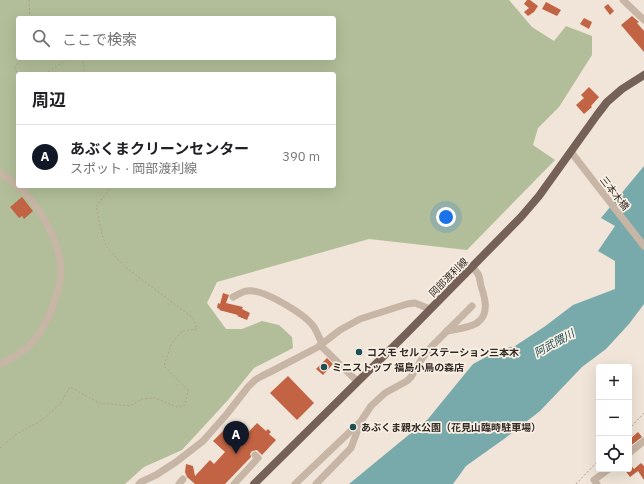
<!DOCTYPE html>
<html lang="ja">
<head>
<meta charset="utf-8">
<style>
  :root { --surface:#fff; --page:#f2f2f2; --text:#202124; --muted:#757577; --line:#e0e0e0; --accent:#111827 }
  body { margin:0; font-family:"IBM Plex Sans","Noto Sans JP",sans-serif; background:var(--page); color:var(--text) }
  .controls { position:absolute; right:12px; bottom:12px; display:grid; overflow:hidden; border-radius:4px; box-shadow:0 4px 16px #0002 }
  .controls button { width:36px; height:36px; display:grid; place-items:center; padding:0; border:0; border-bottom:1px solid var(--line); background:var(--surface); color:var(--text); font:20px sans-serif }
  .you { position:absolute; left:446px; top:217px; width:14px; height:14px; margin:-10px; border:3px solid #fff; border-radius:50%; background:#1a73e8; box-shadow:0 0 0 6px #1a73e833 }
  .badge { display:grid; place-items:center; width:26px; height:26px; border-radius:50%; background:var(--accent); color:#fff; font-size:13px; font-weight:700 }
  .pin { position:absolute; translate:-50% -33px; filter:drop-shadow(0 1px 2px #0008) }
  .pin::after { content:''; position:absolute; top:21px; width:14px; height:12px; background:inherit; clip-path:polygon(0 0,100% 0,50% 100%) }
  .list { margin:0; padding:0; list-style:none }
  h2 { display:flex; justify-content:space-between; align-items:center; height:52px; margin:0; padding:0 16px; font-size:17px }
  h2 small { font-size:13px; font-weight:400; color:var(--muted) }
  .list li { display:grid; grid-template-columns:26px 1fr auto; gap:12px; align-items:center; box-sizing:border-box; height:64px; padding:0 16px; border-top:1px solid var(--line) }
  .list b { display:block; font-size:15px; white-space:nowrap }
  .list p { margin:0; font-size:13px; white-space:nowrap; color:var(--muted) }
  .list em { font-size:13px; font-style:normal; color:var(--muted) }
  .icon { flex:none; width:22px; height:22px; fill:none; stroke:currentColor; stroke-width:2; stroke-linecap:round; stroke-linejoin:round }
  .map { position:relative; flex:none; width:644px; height:484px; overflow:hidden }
  .search { position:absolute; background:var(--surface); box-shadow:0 4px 16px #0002; left:16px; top:16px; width:320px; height:44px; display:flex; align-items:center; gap:10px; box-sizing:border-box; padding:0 14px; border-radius:4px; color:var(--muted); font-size:15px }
  .panel { position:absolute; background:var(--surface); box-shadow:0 4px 16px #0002; left:16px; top:72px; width:320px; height:116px; border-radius:4px }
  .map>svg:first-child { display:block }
</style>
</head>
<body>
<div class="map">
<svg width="644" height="484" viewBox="0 0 644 484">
  <rect width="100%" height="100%" fill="#f0e5d8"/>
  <!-- green -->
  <path fill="#b2be99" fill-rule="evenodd" d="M0,0h509l23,27 22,14 12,-15 26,10v19l-33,52 -21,21 -5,17 22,15 -88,90 -98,-11 -152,43 -10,21 19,26h16l20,-8 17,4 13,12 1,11 -39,20 -26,32 -46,50 -38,17 -19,17h-125zM18,18h316v40h-316zM18,74h316v112h-316z"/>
  <!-- water -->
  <polygon fill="#78aaac" points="644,166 644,304 629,324 606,349 582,367 540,411 504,439 466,466 453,484 349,484 428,419 473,364 499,350 515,346 544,327 573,305 615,289 615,261 598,251 615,226 601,218"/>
  <!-- building -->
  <g fill="#c26344">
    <polygon points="527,0 530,0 538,6 534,12 528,16 524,12 529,8 524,4"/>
    <polygon points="546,2 561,10 557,16 542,9"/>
    <polygon points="608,4 614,11 610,15 604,7"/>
    <polygon points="632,16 639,22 637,23 644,31 644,52 621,25"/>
    <polygon points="584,18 588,20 588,21 588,20 592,22 589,29 580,24"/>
    <polygon points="589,87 599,97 591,106 592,107 584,114 576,105 584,98 581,95"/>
    <polygon points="22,197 33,211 24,219 22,216 19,218 10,207"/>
    <polygon points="223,293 229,295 226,303 243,307 242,309 250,313 247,320 237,316 238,315 219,310 220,309 217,308 218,303 220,304"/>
    <polygon points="327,358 333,364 323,375 316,369"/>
    <polygon points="288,376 314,403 297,420 270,393"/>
    <polygon points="257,423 266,431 268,429 271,432 269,434 276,440 262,455 257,450 252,451 250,454 251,457 225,484 195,484 187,477 185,472 186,464 193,466 195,476 210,460 214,464 225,452 213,441 227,427 241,440"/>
    <polygon points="638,432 642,437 629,447 629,440"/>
    <polygon points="629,463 634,469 641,463 644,466 644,480 638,471 630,477 624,469 629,469"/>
  </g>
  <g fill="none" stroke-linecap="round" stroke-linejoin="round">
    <!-- path -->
    <g stroke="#b39f8f" stroke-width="1" stroke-dasharray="2 2" stroke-linecap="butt">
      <polyline points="29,0 30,18"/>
      <polyline points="81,58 84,64 84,74"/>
      <polyline points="45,74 69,58"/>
      <polyline points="18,76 15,67 22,58"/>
      <polyline points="629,429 644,413"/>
      <polyline points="0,448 15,435 42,420 61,403 70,387 99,403 130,406 142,399 155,398 177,407 185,405 188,390 164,366 171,345 182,331 197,329 193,318 125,267 107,247 102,235 96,206 110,189 110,186"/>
      <polyline points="576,484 599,460"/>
    </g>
    <!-- minor -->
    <g stroke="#c7b5a5" stroke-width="7">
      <polyline points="623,0 644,20"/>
      <polyline points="571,152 644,246"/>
      <path d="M0,173c9,6 19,13 26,21 17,19 36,52 35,79 0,13 -6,26 -10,38 -10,26 -25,42 -51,53"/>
      <path d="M233,297c4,-2 10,-6 14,-6 15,-3 58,23 67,36 3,5 5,11 8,16"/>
      <path d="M447,331c10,-2 22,-3 30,-8 13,-9 8,-25 4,-37 -1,-4 -1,-9 -3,-12 -2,-3 -4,-5 -6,-8"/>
      <polyline points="320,345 357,381"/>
      <polyline points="629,453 644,441"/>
      <polyline points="139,484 141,482 156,475 176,462 203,441 226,415 248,387 255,380 262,376 274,370 318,347 340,330 360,319 407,304 415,303 430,309"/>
      <polyline points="179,484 183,479"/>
      <polyline points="234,484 258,458 255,455"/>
      <polyline points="295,484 358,424"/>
      <polyline points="316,484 351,448 361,421 371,406 385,393 407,381 411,377 423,357 432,346 472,306"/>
      <polyline points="597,484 594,480 609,469"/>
    </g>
    <!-- major -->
    <polyline stroke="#756157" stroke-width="8" points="254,484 407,333 521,217 539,196 597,115 607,102 622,89 644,75"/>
  </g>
  <!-- markers -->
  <g fill="#1d4f53" stroke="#f8efe4" stroke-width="1.5">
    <circle cx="359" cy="352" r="4"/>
    <circle cx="324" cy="367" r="4"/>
    <circle cx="353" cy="427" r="4"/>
  </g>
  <g text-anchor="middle" stroke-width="3.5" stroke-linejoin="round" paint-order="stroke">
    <!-- street labels -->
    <g font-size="10" fill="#332a26" stroke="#f8efe4">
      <text transform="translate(615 193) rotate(52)" y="4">三本木橋</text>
      <text transform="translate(448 277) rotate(-45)" y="4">岡部渡利線</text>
    </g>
    <!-- poi labels -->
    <g font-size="10" font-weight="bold" fill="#332a26" stroke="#f8efe4" text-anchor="start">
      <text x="367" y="356">コスモ セルフステーション三本木</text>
      <text x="332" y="371">ミニストップ 福島小鳥の森店</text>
      <text x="361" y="431">あぶくま親水公園（花見山臨時駐車場）</text>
    </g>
    <!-- water labels -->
    <g font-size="11" font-style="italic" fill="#1d4f53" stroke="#f8efe4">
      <text transform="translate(554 343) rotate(-29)" y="4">阿武隈川</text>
    </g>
  </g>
</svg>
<div class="controls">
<button>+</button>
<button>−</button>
<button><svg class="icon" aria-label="locate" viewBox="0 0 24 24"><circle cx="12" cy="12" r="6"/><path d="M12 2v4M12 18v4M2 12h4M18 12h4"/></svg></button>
</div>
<div class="you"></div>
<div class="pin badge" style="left:236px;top:454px">A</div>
<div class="search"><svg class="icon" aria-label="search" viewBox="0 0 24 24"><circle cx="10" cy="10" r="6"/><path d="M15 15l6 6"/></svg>ここで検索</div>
<section class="panel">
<h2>周辺<small></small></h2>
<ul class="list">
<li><span class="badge">A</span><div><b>あぶくまクリーンセンター</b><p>スポット · 岡部渡利線</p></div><em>390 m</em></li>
</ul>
</section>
</div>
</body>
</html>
